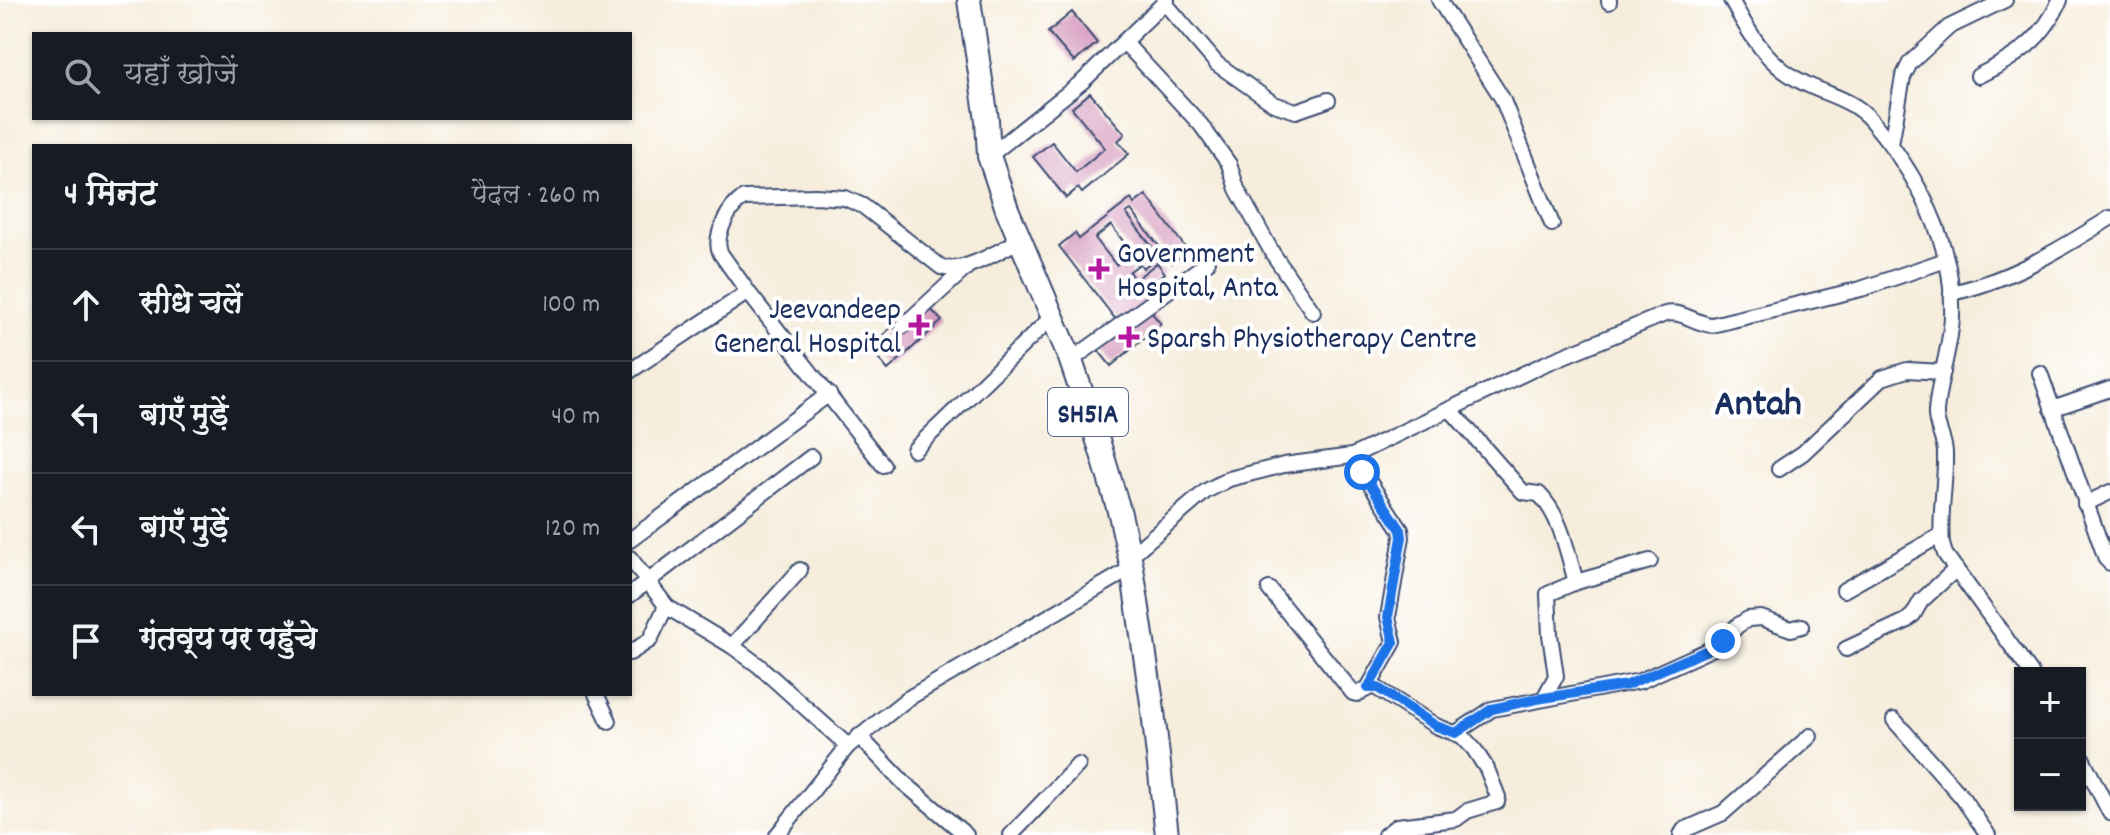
<!DOCTYPE html>
<html lang="hi">
<head>
<meta charset="utf-8">
<style>
  :root { --surface:#171b24; --page:#242831; --text:#f1f3f6; --muted:#9ea1a6; --line:#363941 }
  body { margin:0; font-family:Dekko,"Playpen Sans Deva",sans-serif; background:var(--page); color:var(--text) }
  .controls { position:absolute; right:24px; bottom:24px; display:grid; overflow:hidden; border-radius:0px; box-shadow:0 2px 6px #0004 }
  .controls button { width:72px; height:72px; display:grid; place-items:center; padding:0; border:0; border-bottom:2px solid var(--line); background:var(--surface); color:var(--text); font:40px sans-serif }
  .stop { position:absolute; width:24px; height:24px; margin:-18px; border:6px solid #1a73e8; border-radius:50%; background:#fff }
  .stop.end { background:#1a73e8; border-color:#fff; box-shadow:0 2px 8px #0008 }
  .list { margin:0; padding:0; list-style:none }
  h2 { display:flex; justify-content:space-between; align-items:center; height:104px; margin:0; padding:0 32px; font-size:34px }
  h2 small { font-size:26px; font-weight:400; color:var(--muted) }
  .list li { display:grid; grid-template-columns:52px 1fr auto; gap:24px; align-items:center; box-sizing:border-box; height:112px; padding:0 32px; border-top:2px solid var(--line) }
  .list b { display:block; font-size:30px; white-space:nowrap }
  .list em { font-size:26px; font-style:normal; color:var(--muted) }
  .icon { flex:none; width:44px; height:44px; fill:none; stroke:currentColor; stroke-width:2; stroke-linecap:round; stroke-linejoin:round }
  .map { position:relative; flex:none; width:2110px; height:835px; overflow:hidden }
  .search { position:absolute; background:var(--surface); box-shadow:0 2px 6px #0004; left:32px; top:32px; width:600px; height:88px; display:flex; align-items:center; gap:20px; box-sizing:border-box; padding:0 28px; border-radius:0px; color:var(--muted); font-size:30px }
  .panel { position:absolute; background:var(--surface); box-shadow:0 2px 6px #0004; left:32px; top:144px; width:600px; height:552px; border-radius:0px }
  .map>svg:first-child { display:block }
</style>
</head>
<body>
<div class="map">
<svg width="2110" height="835" viewBox="0 0 2110 835">
  <rect width="100%" height="100%" fill="#fff"/>
  <filter id="ink" filterUnits="userSpaceOnUse"><feTurbulence type="fractalNoise" baseFrequency=".0125" numOctaves="2"/><feDisplacementMap in="SourceGraphic" scale="16" xChannelSelector="R" yChannelSelector="G"/><feConvolveMatrix kernelMatrix="1 2 1 2 8 2 1 2 1" color-interpolation-filters="sRGB"/></filter>
  <filter id="wash" filterUnits="userSpaceOnUse"><feTurbulence type="fractalNoise" baseFrequency=".006" numOctaves="4" result="noise"/><feDisplacementMap in="SourceGraphic" scale="32" xChannelSelector="R" yChannelSelector="G"/><feGaussianBlur stdDeviation="1.8" result="paint"/><feColorMatrix in="noise" values="0 0 0 0 0 0 0 0 0 0 0 0 0 0 0 0 0 1.4 0 .05"/><feComposite in="paint" operator="in"/></filter>
  <g filter="url(#wash)">
    <rect width="100%" height="100%" fill="#f6eddc"/>
    <g id="blocks">
      <!-- building -->
      <g fill="#d190b7">
        <polygon points="1072,12 1097,43 1074,62 1048,32"/>
        <polygon points="1090,93 1125,134 1118,141 1129,154 1082,193 1078,188 1066,198 1033,157 1052,142 1076,172 1105,148 1072,108"/>
        <polygon points="1146,195 1188,251 1172,263 1131,210 1126,213 1159,256 1143,268 1111,225 1095,238 1116,265 1129,255 1138,265 1129,272 1135,280 1157,263 1165,273 1143,290 1151,301 1120,325 1059,246 1075,233 1079,239 1131,199 1134,204"/>
        <polygon points="927,305 942,321 888,370 869,348 898,321"/>
        <polygon points="1148,308 1161,324 1111,366 1098,350"/>
      </g>
    </g>
  </g>
  <g filter="url(#ink)">
    <use href="#blocks" fill-opacity="0" stroke="#3c4c71" stroke-width="2"/>
    <g fill="none" stroke-linecap="round" stroke-linejoin="round">
      <!-- minor casing -->
      <g stroke="#3c4c71" stroke-width="18">
        <g id="minor">
          <polyline points="1439,0 1502,98 1552,224"/>
          <polyline points="1609,0 1609,2"/>
          <path d="M1731,0c19,35 38,67 75,84 22,11 47,16 64,35 46,53 85,125 82,197 -1,32 -14,64 -16,96 -1,14 9,27 9,41 1,31 -6,61 -3,91l3,10 86,119"/>
          <polyline points="1164,2 1217,64 1274,104 1296,111 1328,100"/>
          <polyline points="1124,42 1201,125 1229,164 1237,189 1273,254 1313,312"/>
          <path d="M1978,76c37,-18 66,-37 82,-76"/>
          <polyline points="1891,144 1903,77 1910,63 1949,27 2005,0"/>
          <polyline points="989,156 1083,81 1167,0"/>
          <path d="M1951,293c58,-12 110,-44 159,-75"/>
          <polyline points="903,326 967,267"/>
          <polyline points="1070,361 1207,263"/>
          <polyline points="630,371 748,292"/>
          <polyline points="2040,373 2106,559 2110,563"/>
          <path d="M1450,409l73,83 16,2c23,24 28,58 37,88"/>
          <polyline points="2052,409 2110,389"/>
          <polyline points="914,450 1052,317"/>
          <polyline points="1352,456 1401,530 1402,537 1388,617 1394,642 1368,688"/>
          <path d="M883,465l-135,-173 -27,-38c-9,-16 8,-48 23,-56l71,-2 30,2 18,8 78,61c21,8 59,-17 79,-27"/>
          <polyline points="1779,469 1803,453 1882,378 1907,370 1943,372"/>
          <polyline points="2085,504 2110,492"/>
          <polyline points="630,540 829,394"/>
          <path d="M1129,557l77,-66 23,-12 55,-14 68,-9 190,-91 123,-51c18,-4 30,10 47,11l149,-36 85,-29"/>
          <polyline points="630,558 667,607 732,646 758,665 848,746"/>
          <polyline points="1269,589 1353,693 1357,694 1371,687 1375,687 1436,726 1462,736 1474,749 1487,769 1498,797 1497,802 1467,811 1456,819 1397,826 1385,835"/>
          <polyline points="1844,590 1941,535"/>
          <polyline points="630,595 811,457"/>
          <polyline points="732,646 800,570"/>
          <polyline points="1846,649 1906,621 1913,615 1921,601 1956,569"/>
          <polyline points="630,653 650,640 666,606"/>
          <polyline points="596,694 609,721"/>
          <polyline points="1544,698 1556,676 1550,635 1548,594 1576,582 1650,561"/>
          <polyline points="1894,720 1961,796 1988,835"/>
          <polyline points="1456,733 1492,709 1640,681 1720,645 1737,626 1748,619 1761,618 1791,629 1802,626"/>
          <polyline points="859,736 904,783 966,835"/>
          <polyline points="2080,754 2110,813"/>
          <polyline points="777,835 848,746 907,699 1132,568"/>
          <polyline points="1011,835 1078,765"/>
          <polyline points="1681,835 1684,830 1723,813 1810,736"/>
        </g>
      </g>
      <!-- primary casing -->
      <g stroke="#3c4c71" stroke-width="26">
        <polyline id="primary" points="969,0 987,120 989,156 1007,209 1070,358 1100,447 1120,514 1132,568 1152,703 1167,835"/>
      </g>
      <!-- minor -->
      <use href="#minor" stroke="#fff" stroke-width="14"/>
      <!-- primary -->
      <use href="#primary" stroke="#fff" stroke-width="22"/>
    </g>
  </g>
  <g fill="none" stroke-linecap="round" stroke-linejoin="round" filter="url(#ink)">
    <!-- route -->
    <polyline stroke="#1a73e8" stroke-width="10" points="1362,472 1401,530 1402,537 1388,617 1394,642 1368,688 1378,688 1436,726 1456,733 1492,709 1537,699 1627,685 1719,645 1723,641"/>
  </g>
  <!-- markers -->
  <g fill="#b5179e" stroke="#fff" stroke-width="3">
    <path d="M1095 257h8v8h8v8h-8v8h-8v-8h-8v-8h8z"/>
    <path d="M915 313h8v8h8v8h-8v8h-8v-8h-8v-8h8z"/>
    <path d="M1125 325h8v8h8v8h-8v8h-8v-8h-8v-8h8z"/>
  </g>
  <g text-anchor="middle" stroke-width="8" stroke-linejoin="round" paint-order="stroke">
    <!-- shield labels -->
    <rect fill="#fff" stroke="#5f6d8e" stroke-width="2" x="1048" y="388" width="80" height="48" rx="6"/>
    <g font-size="28" font-weight="bold" fill="#1b2f5e">
      <text x="1088" y="422">SH51A</text>
    </g>
    <!-- poi labels -->
    <g font-size="30" fill="#1b2f5e" stroke="#fff" text-anchor="start">
      <text x="1117" y="262">Government<tspan x="1117" dy="34">Hospital, Anta</tspan></text>
      <text x="901" y="318" text-anchor="end">Jeevandeep<tspan x="901" dy="34">General Hospital</tspan></text>
      <text x="1147" y="347">Sparsh Physiotherapy Centre</text>
    </g>
    <!-- district labels -->
    <g font-size="38" font-weight="bold" fill="#1b2f5e" stroke="#fff">
      <text x="1758" y="414">Antah</text>
    </g>
  </g>
</svg>
<div class="controls">
<button>+</button>
<button>−</button>
</div>
<div class="stop" style="left:1362px;top:472px"></div>
<div class="stop end" style="left:1723px;top:641px"></div>
<div class="search"><svg class="icon" aria-label="search" viewBox="0 0 24 24"><circle cx="10" cy="10" r="6"/><path d="M15 15l6 6"/></svg>यहाँ खोजें</div>
<section class="panel">
<h2>4 मिनट<small>पैदल · 260 m</small></h2>
<ul class="list">
<li><svg class="icon" aria-label="ahead" viewBox="0 0 24 24"><path d="M12 20V5M6 11l6-6 6 6"/></svg><div><b>सीधे चलें</b></div><em>100 m</em></li>
<li><svg class="icon" aria-label="left" viewBox="0 0 24 24"><path d="M17 20v-9H6M10 6l-5 5 5 5"/></svg><div><b>बाएँ मुड़ें</b></div><em>40 m</em></li>
<li><svg class="icon" aria-label="left" viewBox="0 0 24 24"><path d="M17 20v-9H6M10 6l-5 5 5 5"/></svg><div><b>बाएँ मुड़ें</b></div><em>120 m</em></li>
<li><svg class="icon" aria-label="arrive" viewBox="0 0 24 24"><path d="M6 21V4h12l-3 4 3 4H6"/></svg><div><b>गंतव्य पर पहुँचे</b></div></li>
</ul>
</section>
</div>
</body>
</html>
